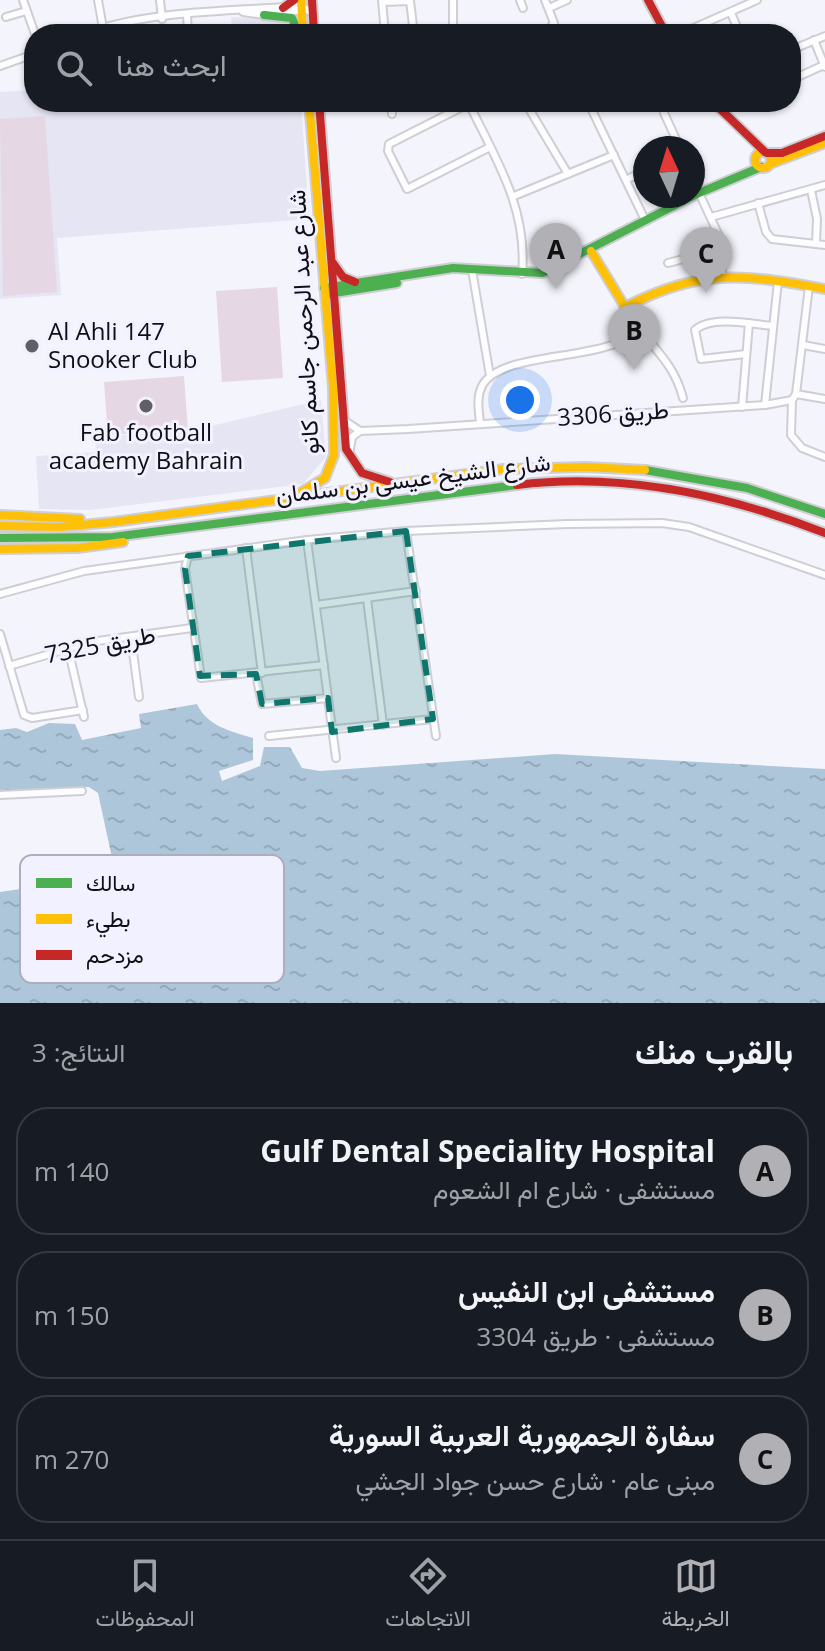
<!DOCTYPE html>
<html lang="ar">
<head>
<meta charset="utf-8">
<style>
  :root { --surface:#171b24; --page:#20242c; --text:#f1f3f6; --muted:#9ea1a6; --line:#363941; --accent:#b0b0b5 }
  body { margin:0; font-family:"Open Sans",Vazirmatn,sans-serif; background:var(--page); color:var(--text); direction:rtl }
  .compass { position:absolute; left:633px; top:136px; width:72px; height:72px; border-radius:50%; background:var(--surface); box-shadow:0 2px 6px #0004; rotate:356deg }
  .you { position:absolute; left:520px; top:400px; width:28px; height:28px; margin:-20px; border:6px solid #fff; border-radius:50%; background:#1a73e8; box-shadow:0 0 0 12px #1a73e833 }
  .badge { display:grid; place-items:center; width:52px; height:52px; border-radius:50%; background:var(--accent); color:#111; font-size:26px; font-weight:700 }
  .pin { position:absolute; translate:-50% -66px; filter:drop-shadow(0 2px 4px #0008) }
  .pin::after { content:''; position:absolute; top:42px; width:28px; height:24px; background:inherit; clip-path:polygon(0 0,100% 0,50% 100%) }
  .list { margin:0; padding:0; list-style:none }
  h2 { display:flex; justify-content:space-between; align-items:center; height:104px; margin:0; padding:0 32px; font-size:34px }
  h2 small { font-size:26px; font-weight:400; color:var(--muted) }
  .list li { display:grid; grid-template-columns:52px 1fr auto; gap:24px; align-items:center; box-sizing:border-box; height:128px; margin:0 16px 16px; padding:0 16px; border:2px solid var(--line); border-radius:32px }
  .list b { display:block; font-size:30px; white-space:nowrap }
  .list p { margin:0; font-size:26px; white-space:nowrap; color:var(--muted) }
  .list em { font-size:26px; font-style:normal; color:var(--muted) }
  .icon { flex:none; width:44px; height:44px; fill:none; stroke:currentColor; stroke-width:2; stroke-linecap:round; stroke-linejoin:round }
  .map { position:relative; flex:none; width:825px; height:1003px; overflow:hidden; direction:ltr }
  .search { position:absolute; background:var(--surface); box-shadow:0 2px 6px #0004; left:24px; right:24px; top:24px; height:88px; display:flex; align-items:center; gap:20px; box-sizing:border-box; padding:0 28px; border-radius:32px; color:var(--muted); font-size:30px }
  .sheet { height:536px; background:var(--surface) }
  nav { display:flex; justify-content:space-around; align-items:center; box-sizing:border-box; height:112px; border-top:2px solid var(--line); background:var(--surface); font-size:22px; color:var(--muted) }
  nav a { display:grid; justify-items:center; gap:4px }
  nav .on { color:var(--accent) }
  .map>svg:first-child { display:block }
</style>
</head>
<body>
<div class="map">
<svg width="825" height="1003" viewBox="0 0 825 1003">
  <defs>
    <pattern id="water-ripples" width="26" height="14" patternUnits="userSpaceOnUse" patternTransform="scale(2)"><rect width="26" height="14" fill="#adc6da"/><path d="M2 4q2-2 4 0t4 0M15 11q2-2 4 0t4 0" fill="none" stroke="#94a9ba"/></pattern>
  </defs>
  <rect width="100%" height="100%" fill="#f4f4fc"/>
  <!-- built -->
  <g fill="#e5e5f4">
    <polygon points="231,17 280,20 296,34 233,34"/>
    <polygon points="34,90 34,102 301,102 308,204 296,220 57,238 61,295 0,299 0,92"/>
    <polygon points="321,400 326,457 303,484 90,510 39,509 36,456 96,452 95,437 190,431"/>
  </g>
  <!-- park -->
  <g fill="#e5d8e4">
    <polygon points="45,116 57,292 3,296 0,119"/>
    <polygon points="277,287 283,378 222,382 216,291"/>
    <polygon points="184,376 188,430 108,435 104,382"/>
  </g>
  <!-- water -->
  <path fill="url(#water-ripples)" d="M197,704c10,22 33,27 56,34v22l-34,11 3,10 38,-15 4,-19h26l12,21 18,3 235,-17 270,15v234h-825v-111l109,-16 5,-9 -16,-74 -9,-6 -89,4v-61l16,-2 11,4 22,-9 26,1 7,16 59,-12 -2,-14z"/>
  <g fill="none" stroke-linecap="round" stroke-linejoin="round">
    <!-- street casing -->
    <g stroke="#ceced4" stroke-width="10">
      <g id="street">
        <polyline points="23,0 35,34"/>
        <polyline points="98,0 104,34"/>
        <polyline points="160,0 162,19"/>
        <polyline points="382,0 385,34"/>
        <polyline points="520,0 523,8"/>
        <polyline points="383,2 410,1 414,34"/>
        <polyline points="549,8 567,0"/>
        <polyline points="243,12 264,15 303,10"/>
        <polyline points="731,13 740,34"/>
        <polyline points="187,15 188,34"/>
        <polyline points="6,17 26,11"/>
        <path d="M85,34c60,-24 151,-23 216,-28l11,7"/>
        <polyline points="453,34 453,0"/>
        <polyline points="544,34 554,23 545,0"/>
        <polyline points="680,34 757,0"/>
        <polyline points="814,40 825,67"/>
        <polyline points="791,50 825,36"/>
        <polyline points="0,66 34,54"/>
        <polyline points="791,80 824,65"/>
        <polyline points="391,102 392,114"/>
        <path d="M468,102c28,57 60,107 54,172"/>
        <polyline points="525,102 568,174"/>
        <polyline points="588,102 645,220"/>
        <polyline points="468,104 389,144 388,151 407,189 490,147"/>
        <polyline points="664,113 680,148"/>
        <polyline points="626,180 645,170"/>
        <polyline points="811,190 817,219 816,244"/>
        <polyline points="699,193 720,238 722,275"/>
        <polyline points="514,196 614,155"/>
        <polyline points="758,203 766,232 772,239 825,245"/>
        <polyline points="711,217 825,185"/>
        <polyline points="668,263 722,249"/>
        <polyline points="472,270 490,376"/>
        <polyline points="809,286 796,394 792,400 791,435 802,448 825,457"/>
        <path d="M625,307c19,35 48,51 58,91"/>
        <polyline points="803,345 825,349"/>
        <path d="M746,354l-45,5 -6,-29c17,-15 57,-6 78,-4"/>
        <polyline points="796,394 825,399"/>
        <polyline points="765,405 778,281"/>
        <polyline points="742,407 749,323"/>
        <polyline points="345,421 360,431 408,429 765,405 792,400"/>
        <path d="M480,423c-1,-12 -4,-25 2,-37 19,-36 117,-23 156,-54"/>
        <polyline points="349,455 352,437 360,431"/>
        <polyline points="406,531 436,736"/>
        <polyline points="307,540 336,758"/>
        <polyline points="246,548 262,673"/>
        <polyline points="188,556 185,569 201,678 324,665"/>
        <polyline points="0,594 84,571 307,540 406,531 567,524 662,523 689,527 825,575"/>
        <polyline points="367,599 383,725"/>
        <polyline points="316,605 416,591"/>
        <polyline points="0,634 24,715 32,718 83,710"/>
        <polyline points="131,637 139,697"/>
        <polyline points="68,648 84,717"/>
        <polyline points="9,666 90,642 192,628"/>
        <polyline points="256,674 262,704 328,698"/>
        <polyline points="269,736 433,719"/>
        <polyline points="0,795 82,791"/>
      </g>
    </g>
    <!-- fast casing -->
    <g stroke="#ceced4" stroke-width="12">
      <g id="fast">
        <polyline points="264,15 292,18 299,34"/>
        <polyline points="324,288 453,268 542,273 699,193 761,167"/>
        <polyline points="328,294 397,283"/>
        <polyline points="645,470 747,488 825,514"/>
        <polyline points="0,538 113,537 517,485"/>
      </g>
    </g>
    <!-- slow casing -->
    <g stroke="#ceced4" stroke-width="12">
      <g id="slow">
        <polyline points="301,0 303,31"/>
        <circle cx="763" cy="160" r="8"/>
        <polyline points="770,164 825,143"/>
        <path d="M591,251l34,56c77,-39 118,-33 200,-18"/>
        <polyline points="300,493 325,478 334,455 333,387 309,102"/>
        <polyline points="0,515 80,519"/>
        <polyline points="0,526 60,527 114,522 504,469 586,467 645,470"/>
        <polyline points="0,549 78,548 123,542"/>
      </g>
    </g>
    <!-- jam casing -->
    <g stroke="#ceced4" stroke-width="12">
      <g id="jam">
        <polyline points="312,0 314,34"/>
        <polyline points="648,0 666,34"/>
        <polyline points="283,8 294,0"/>
        <polyline points="319,102 346,449 362,473 390,482"/>
        <polyline points="713,102 765,152"/>
        <polyline points="767,153 782,153 825,136"/>
        <polyline points="333,263 343,277 355,282"/>
        <path d="M517,485c105,-13 211,10 308,48"/>
      </g>
    </g>
    <!-- street -->
    <use href="#street" stroke="#fdfdff" stroke-width="6"/>
    <!-- fast -->
    <use href="#fast" stroke="#4caf50" stroke-width="8"/>
    <!-- slow -->
    <use href="#slow" stroke="#ffc107" stroke-width="8"/>
    <!-- jam -->
    <use href="#jam" stroke="#c62828" stroke-width="8"/>
  </g>
  <!-- marked area -->
  <path fill="#0f766e" fill-opacity="0.2" stroke="#0f766e" stroke-width="6" stroke-dasharray="16 10" stroke-linejoin="round" d="M406,531l27,188 -101,13 -4,-34 -66,6 -6,-30 -56,2 -15,-107 3,-13z"/>
  <!-- markers -->
  <g fill="#605f66" stroke="#f1f1ff" stroke-width="3">
    <circle cx="32" cy="346" r="8"/>
    <circle cx="146" cy="406" r="8"/>
  </g>
  <g text-anchor="middle" stroke-width="6" stroke-linejoin="round" paint-order="stroke">
    <!-- street labels -->
    <g font-size="24" fill="#100f15" stroke="#f1f1ff">
      <text transform="translate(304 322) rotate(-93)" y="8">شارع عبد الرحمن جاسم كانو</text>
      <text transform="translate(613 414) rotate(-4)" y="8">طريق 3306</text>
      <text transform="translate(413 479) rotate(-7)" y="8">شارع الشيخ عيسى بن سلمان</text>
      <text transform="translate(100 645) rotate(-11)" y="8">طريق 7325</text>
    </g>
    <!-- poi labels -->
    <g font-size="24" fill="#100f15" stroke="#f1f1ff" text-anchor="start">
      <text x="48" y="340">Al Ahli 147<tspan x="48" dy="28">Snooker Club</tspan></text>
      <text x="146" y="441" text-anchor="middle">Fab football<tspan x="146" dy="28">academy Bahrain</tspan></text>
    </g>
  </g>
  <!-- legend -->
  <rect x="20" y="855" width="264" height="128" rx="12" fill="#f1f1ff" stroke="#aeadb9" stroke-width="2"/>
  <rect x="36" y="878" width="36" height="10" fill="#4caf50"/>
  <rect x="36" y="914" width="36" height="10" fill="#ffc107"/>
  <rect x="36" y="950" width="36" height="10" fill="#c62828"/>
  <g font-size="22" fill="#100f15">
    <text x="86" y="891">سالك</text>
    <text x="86" y="927">بطيء</text>
    <text x="86" y="963">مزدحم</text>
  </g>
</svg>
<svg class="compass" viewBox="-18 -18 36 36"><path d="M0-13l5 13h-10z" fill="#e53935"/><path d="M0 13l5-13h-10z" fill="#9ea1a6"/></svg>
<div class="you"></div>
<div class="pin badge" style="left:556px;top:289px">A</div>
<div class="pin badge" style="left:634px;top:370px">B</div>
<div class="pin badge" style="left:706px;top:293px">C</div>
<div class="search"><svg class="icon" aria-label="search" viewBox="0 0 24 24"><circle cx="10" cy="10" r="6"/><path d="M15 15l6 6"/></svg>ابحث هنا</div>
</div>
<section class="sheet">
<h2>بالقرب منك<small>النتائج: 3</small></h2>
<ul class="list">
<li><span class="badge">A</span><div><b>Gulf Dental Speciality Hospital</b><p>مستشفى · شارع ام الشعوم</p></div><em>140 m</em></li>
<li><span class="badge">B</span><div><b>مستشفى ابن النفيس</b><p>مستشفى · طريق 3304</p></div><em>150 m</em></li>
<li><span class="badge">C</span><div><b>سفارة الجمهورية العربية السورية</b><p>مبنى عام · شارع حسن جواد الجشي</p></div><em>270 m</em></li>
</ul>
</section>
<nav>
<a class="on"><svg class="icon" aria-label="map" viewBox="0 0 24 24"><path d="M3 6l6-2 6 2 6-2v14l-6 2-6-2-6 2zM9 4v14M15 6v14"/></svg>الخريطة</a>
<a><svg class="icon" aria-label="directions" viewBox="0 0 24 24"><path d="M12 3l9 9-9 9-9-9zM9 14v-3h6M13 9l2 2-2 2"/></svg>الاتجاهات</a>
<a><svg class="icon" aria-label="saved" viewBox="0 0 24 24"><path d="M7 4h10v16l-5-4-5 4z"/></svg>المحفوظات</a>
</nav>
</body>
</html>
